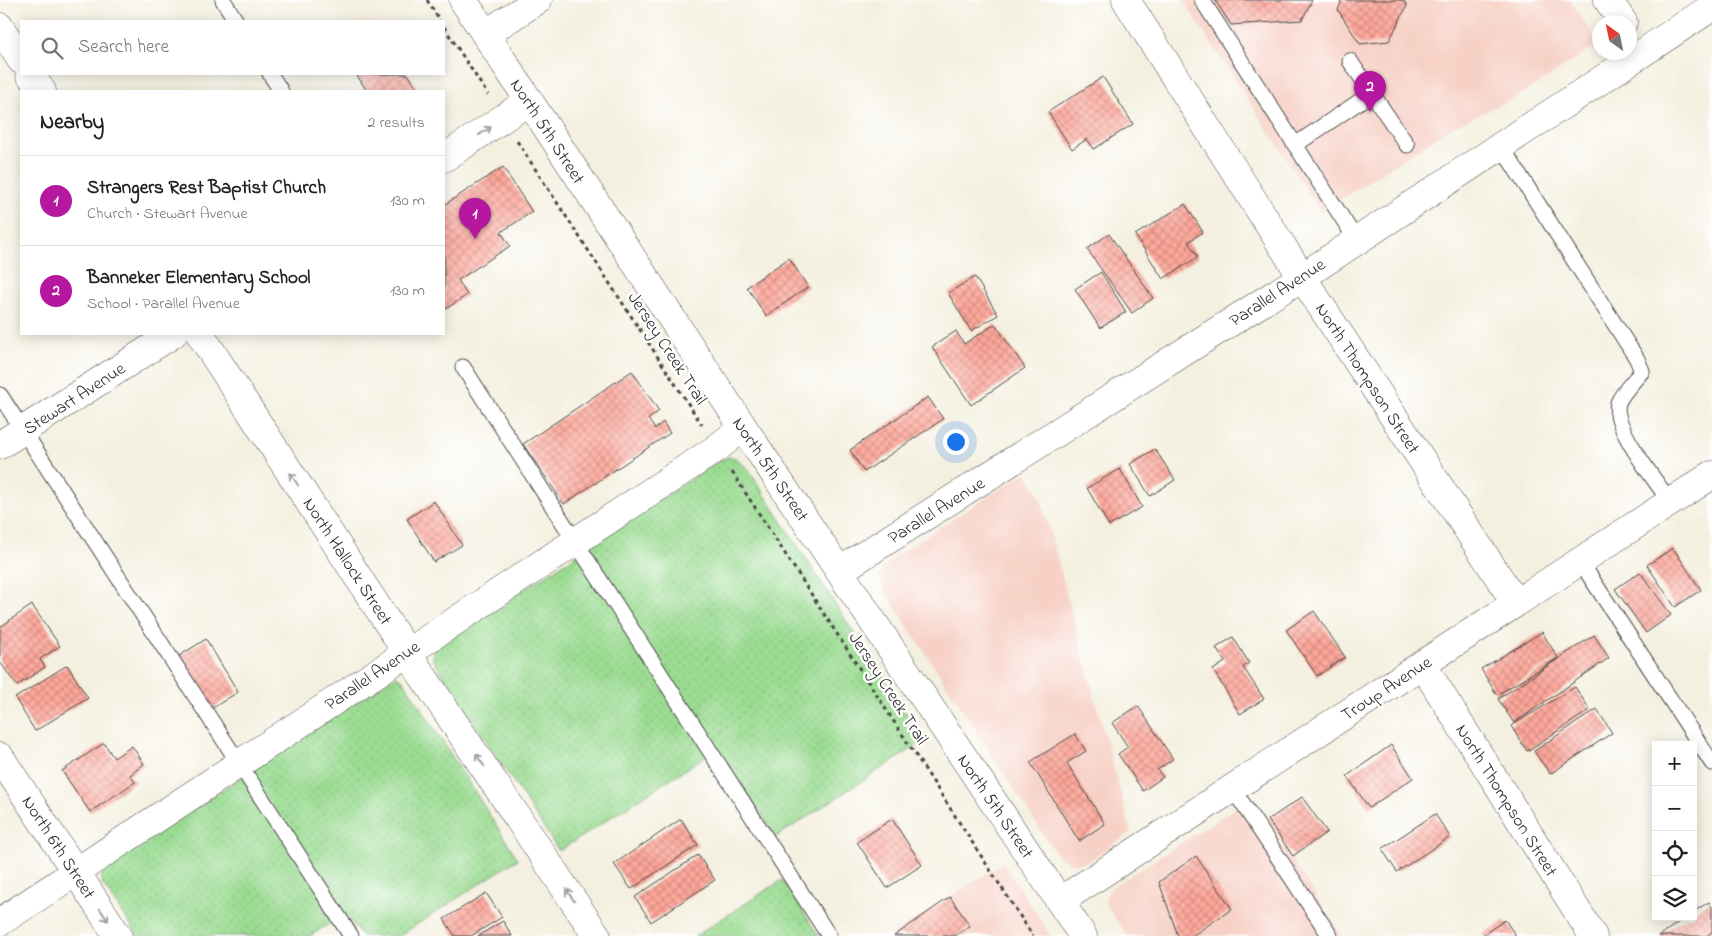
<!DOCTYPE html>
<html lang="en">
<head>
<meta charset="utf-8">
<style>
  :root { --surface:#fff; --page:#f6f6f6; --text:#202124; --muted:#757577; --line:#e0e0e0; --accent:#b5179e }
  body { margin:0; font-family:"Indie Flower",sans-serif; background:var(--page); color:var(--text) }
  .controls { position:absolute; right:15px; bottom:15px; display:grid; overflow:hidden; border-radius:0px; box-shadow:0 2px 12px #0003 }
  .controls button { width:45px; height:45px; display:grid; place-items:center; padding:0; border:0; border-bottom:1px solid var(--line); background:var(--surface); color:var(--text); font:25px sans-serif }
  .compass { position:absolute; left:1592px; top:15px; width:45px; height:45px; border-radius:50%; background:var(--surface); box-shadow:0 2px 12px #0003; rotate:327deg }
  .you { position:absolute; left:955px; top:441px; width:18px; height:18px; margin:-12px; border:4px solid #fff; border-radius:50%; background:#1a73e8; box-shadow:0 0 0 8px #1a73e833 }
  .badge { display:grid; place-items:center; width:32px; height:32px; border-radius:50%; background:var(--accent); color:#fff; font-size:16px; font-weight:700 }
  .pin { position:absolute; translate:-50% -41px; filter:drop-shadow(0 1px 2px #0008) }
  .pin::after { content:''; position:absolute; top:26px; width:18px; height:15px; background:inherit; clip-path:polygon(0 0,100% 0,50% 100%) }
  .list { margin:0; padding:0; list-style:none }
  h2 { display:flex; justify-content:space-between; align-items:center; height:65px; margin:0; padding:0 20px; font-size:21px }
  h2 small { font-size:16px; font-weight:400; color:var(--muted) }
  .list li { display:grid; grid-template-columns:32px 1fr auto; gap:15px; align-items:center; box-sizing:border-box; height:90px; padding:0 20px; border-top:1px solid var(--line) }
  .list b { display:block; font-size:19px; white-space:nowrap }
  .list p { margin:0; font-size:16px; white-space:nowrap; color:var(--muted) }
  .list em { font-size:16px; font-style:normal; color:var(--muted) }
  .icon { flex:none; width:28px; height:28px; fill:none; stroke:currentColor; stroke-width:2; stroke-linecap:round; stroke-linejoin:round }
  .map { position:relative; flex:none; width:1712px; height:936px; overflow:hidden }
  .search { position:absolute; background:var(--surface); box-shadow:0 2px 12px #0003; left:20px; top:20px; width:425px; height:55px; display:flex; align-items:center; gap:12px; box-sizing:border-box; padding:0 18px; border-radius:0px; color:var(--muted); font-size:19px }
  .panel { position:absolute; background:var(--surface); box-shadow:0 2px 12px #0003; left:20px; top:90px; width:425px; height:245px; border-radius:0px }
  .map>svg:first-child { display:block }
</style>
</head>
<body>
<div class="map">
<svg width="1712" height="936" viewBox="0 0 1712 936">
  <defs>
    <pattern id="green-dots" width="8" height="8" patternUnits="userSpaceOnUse" patternTransform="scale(1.25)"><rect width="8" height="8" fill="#9adb91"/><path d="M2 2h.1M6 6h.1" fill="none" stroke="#85bc7d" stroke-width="1.8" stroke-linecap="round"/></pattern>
    <pattern id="building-cross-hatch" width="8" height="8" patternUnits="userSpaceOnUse" patternTransform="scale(1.25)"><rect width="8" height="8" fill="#ffa89b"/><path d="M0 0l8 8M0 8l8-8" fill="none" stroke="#cf897f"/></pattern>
  </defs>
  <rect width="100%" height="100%" fill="#fff"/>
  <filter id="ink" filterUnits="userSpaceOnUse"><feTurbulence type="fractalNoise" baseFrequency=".02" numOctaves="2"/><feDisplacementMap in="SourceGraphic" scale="10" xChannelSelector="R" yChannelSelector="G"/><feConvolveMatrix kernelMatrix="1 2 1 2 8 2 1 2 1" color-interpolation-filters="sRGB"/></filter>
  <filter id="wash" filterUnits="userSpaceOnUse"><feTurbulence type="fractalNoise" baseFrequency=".0096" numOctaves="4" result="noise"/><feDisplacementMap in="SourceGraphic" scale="20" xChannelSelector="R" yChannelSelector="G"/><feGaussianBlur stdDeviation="1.12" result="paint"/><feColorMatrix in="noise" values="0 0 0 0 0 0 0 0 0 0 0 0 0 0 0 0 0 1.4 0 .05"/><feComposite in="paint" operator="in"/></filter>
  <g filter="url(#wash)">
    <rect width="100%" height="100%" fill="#f4f0e0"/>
    <!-- built -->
    <g fill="#f7d1c6">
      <polygon points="1183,0 1570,0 1599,44 1519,96 1450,128 1321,212"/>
      <polygon points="1026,472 1041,498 1131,832 1087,862 1078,863 1069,863 1057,855 885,591 880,578 881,572 894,557"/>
      <polygon points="1251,798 1342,936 1127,936 1107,906 1105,899 1111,888"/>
      <polygon points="1003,863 1051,936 890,936"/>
    </g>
    <!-- green -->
    <g fill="url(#green-dots)" stroke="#62835e">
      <polygon points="730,457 736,458 748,469 924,741 776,837 718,748 559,851 433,660 433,650 720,460"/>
      <polygon points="396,676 403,680 518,859 399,936 361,936 346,913 310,936 138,936 103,885 101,878 107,866"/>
      <polygon points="782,880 819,936 695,936"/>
    </g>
    <g id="blocks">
      <!-- building -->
      <g fill="url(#building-cross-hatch)">
        <polygon points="1215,0 1312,0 1302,20 1231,25"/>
        <polygon points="1340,0 1403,0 1407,6 1389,41 1360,44 1338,10 1341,3"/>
        <polygon points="356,74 408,74 419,91 367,91"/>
        <polygon points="1103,77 1133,124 1094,149 1087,139 1072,149 1048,112"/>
        <polygon points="503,167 532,212 501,232 510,246 458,280 467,295 444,310 444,205"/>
        <polygon points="1185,204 1203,232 1188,242 1198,257 1163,279 1135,235"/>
        <polygon points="1109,234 1153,298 1132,313 1087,249"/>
        <polygon points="789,258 808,287 766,316 747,287"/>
        <polygon points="1101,272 1126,312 1100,328 1075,289"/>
        <polygon points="975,277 998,315 971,331 948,293"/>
        <polygon points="995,324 1025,368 971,405 932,347 956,331 964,344"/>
        <polygon points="632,371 659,411 648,419 655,429 663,422 670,433 564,504 523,444"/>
        <polygon points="928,397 943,419 864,472 850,450"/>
        <polygon points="1155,449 1175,480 1150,496 1130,464"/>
        <polygon points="1120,469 1142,507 1109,526 1087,488"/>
        <polygon points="434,501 462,545 434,562 407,519"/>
        <polygon points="1673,548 1701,590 1675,607 1647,565"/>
        <polygon points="1640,572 1671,615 1646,633 1615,589"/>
        <polygon points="32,605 60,646 40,659 45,667 17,686 0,662 0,627"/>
        <polygon points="1314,611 1345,657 1317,676 1286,630"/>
        <polygon points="1542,632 1558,658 1497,695 1481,669"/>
        <polygon points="1594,635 1609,658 1514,723 1498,699"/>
        <polygon points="1233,637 1249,663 1243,667 1264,699 1240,714 1213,670 1225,662 1216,648"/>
        <polygon points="206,639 238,692 211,709 179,656"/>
        <polygon points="67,665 88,698 35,731 15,698"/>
        <polygon points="1575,687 1590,710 1527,751 1511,726"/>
        <polygon points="1138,706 1173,759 1157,770 1163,777 1143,791 1118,754 1128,747 1112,723"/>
        <polygon points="1597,709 1612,733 1550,774 1534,751"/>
        <polygon points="1075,734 1086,751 1067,763 1105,824 1079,841 1030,762"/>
        <polygon points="104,743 114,758 132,746 144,764 130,775 135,782 90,812 62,771"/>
        <polygon points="1391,745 1413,778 1369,808 1347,776"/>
        <polygon points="1302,797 1327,832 1293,856 1268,820"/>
        <polygon points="1435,814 1450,837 1397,872 1382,849"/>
        <polygon points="681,819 698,845 631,889 614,864"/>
        <polygon points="892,819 922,865 887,888 857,842"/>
        <polygon points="698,855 715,880 651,922 635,897"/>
        <polygon points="1196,856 1232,909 1192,936 1178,936 1159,882"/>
        <polygon points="486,893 502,917 471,936 455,936 444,919"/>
        <polygon points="950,897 970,926 955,936 894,936"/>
        <polygon points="1709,902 1712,907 1712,932 1707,936 1659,936 1686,917 1693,917 1693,912"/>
        <polygon points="1505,920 1516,936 1481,936"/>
        <polygon points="503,921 512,936 478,936"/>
      </g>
    </g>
  </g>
  <g filter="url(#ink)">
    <use href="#blocks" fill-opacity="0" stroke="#494946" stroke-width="1"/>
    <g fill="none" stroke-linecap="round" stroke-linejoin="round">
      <!-- service casing -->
      <g stroke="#494946" stroke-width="17">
        <g id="service">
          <polyline points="223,0 236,21"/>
          <polyline points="1202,0 1357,241"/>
          <polyline points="1350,61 1407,145"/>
          <polyline points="270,74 281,91"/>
          <polyline points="1295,145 1372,93"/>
          <path d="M1501,146l136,213 5,12c-7,9 -20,21 -24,32 -7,23 39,79 52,99"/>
          <polyline points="463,367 829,936"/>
          <polyline points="0,395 351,936"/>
          <polyline points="1580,561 1712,763"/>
          <polyline points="1233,789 1330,936"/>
        </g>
      </g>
      <!-- minor casing -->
      <g stroke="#494946" stroke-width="29">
        <g id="minor">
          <polyline points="1126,0 1302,277 1515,602"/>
          <polyline points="1608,0 1623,22"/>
          <polyline points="0,27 21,60"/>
          <polyline points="485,34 538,0"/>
          <polyline points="30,74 42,91"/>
          <polyline points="444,158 529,101"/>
          <polyline points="200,334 406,651 597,936"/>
          <polyline points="0,445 173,334"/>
          <polyline points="839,571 1302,277 1712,7"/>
          <polyline points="1422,664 1593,936"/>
          <polyline points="0,757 118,936"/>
          <polyline points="1060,901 1712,475"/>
          <polyline points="0,922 717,448 743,427"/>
        </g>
      </g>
      <!-- tertiary casing -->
      <g stroke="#494946" stroke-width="29">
        <polyline id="tertiary" points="463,0 743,427 1083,936"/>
      </g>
      <!-- path -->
      <g stroke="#494946" stroke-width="3" stroke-dasharray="4 4" stroke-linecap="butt">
        <polyline points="427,0 440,21"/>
        <polyline points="444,27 488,95"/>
        <polyline points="517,141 702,425"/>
        <polyline points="732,472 1033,936"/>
      </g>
      <!-- service -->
      <use href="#service" stroke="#fff" stroke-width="15"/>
      <!-- minor -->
      <use href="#minor" stroke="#fff" stroke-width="28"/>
      <!-- tertiary -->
      <use href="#tertiary" stroke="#fff" stroke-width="28"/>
    </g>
    <!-- one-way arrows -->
    <defs><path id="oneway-shaft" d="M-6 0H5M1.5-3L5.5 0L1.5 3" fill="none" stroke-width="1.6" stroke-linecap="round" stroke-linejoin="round" transform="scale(1.25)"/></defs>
    <g stroke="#a0a0a0">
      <use href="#oneway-shaft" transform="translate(485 131) rotate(-33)"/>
      <use href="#oneway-shaft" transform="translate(294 479) rotate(-123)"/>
      <use href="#oneway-shaft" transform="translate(480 760) rotate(-124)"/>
      <use href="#oneway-shaft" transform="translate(570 895) rotate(-124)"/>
      <use href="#oneway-shaft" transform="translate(104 915) rotate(56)"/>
    </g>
  </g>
  <g text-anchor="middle" stroke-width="5" stroke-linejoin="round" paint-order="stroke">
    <!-- street labels -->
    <g font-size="18" fill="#2b2b2b" stroke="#fff">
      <text transform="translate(548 131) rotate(57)" y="6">North 5th Street</text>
      <text transform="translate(1277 292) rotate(-33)" y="6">Parallel Avenue</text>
      <text transform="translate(668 348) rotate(57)" y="6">Jersey Creek Trail</text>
      <text transform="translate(1368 378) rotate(57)" y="6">North Thompson Street</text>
      <text transform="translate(74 398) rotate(-33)" y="6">Stewart Avenue</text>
      <text transform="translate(771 469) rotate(56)" y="6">North 5th Street</text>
      <text transform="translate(936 510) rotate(-32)" y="6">Parallel Avenue</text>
      <text transform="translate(348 561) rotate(57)" y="6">North Hallock Street</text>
      <text transform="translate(372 675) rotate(-34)" y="6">Parallel Avenue</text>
      <text transform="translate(889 688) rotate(57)" y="6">Jersey Creek Trail</text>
      <text transform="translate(1386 688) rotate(-33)" y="6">Troup Avenue</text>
      <text transform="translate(1507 800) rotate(58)" y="6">North Thompson Street</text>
      <text transform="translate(996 806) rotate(56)" y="6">North 5th Street</text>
      <text transform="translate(59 847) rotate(57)" y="6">North 6th Street</text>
    </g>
  </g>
</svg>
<div class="controls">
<button>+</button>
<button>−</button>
<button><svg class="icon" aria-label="locate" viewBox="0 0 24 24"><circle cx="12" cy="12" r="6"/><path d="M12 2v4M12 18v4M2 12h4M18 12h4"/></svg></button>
<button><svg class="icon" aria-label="layers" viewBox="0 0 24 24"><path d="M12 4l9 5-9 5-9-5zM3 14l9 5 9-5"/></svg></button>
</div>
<svg class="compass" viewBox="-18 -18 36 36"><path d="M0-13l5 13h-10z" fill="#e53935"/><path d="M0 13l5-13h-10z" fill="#757577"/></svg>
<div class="you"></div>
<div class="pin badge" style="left:475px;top:239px">1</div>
<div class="pin badge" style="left:1370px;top:112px">2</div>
<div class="search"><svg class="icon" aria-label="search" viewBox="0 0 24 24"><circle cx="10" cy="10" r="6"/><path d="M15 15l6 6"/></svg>Search here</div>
<section class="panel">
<h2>Nearby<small>2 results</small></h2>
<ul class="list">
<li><span class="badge">1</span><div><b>Strangers Rest Baptist Church</b><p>Church · Stewart Avenue</p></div><em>130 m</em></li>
<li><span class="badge">2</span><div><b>Banneker Elementary School</b><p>School · Parallel Avenue</p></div><em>130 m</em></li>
</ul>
</section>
</div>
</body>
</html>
